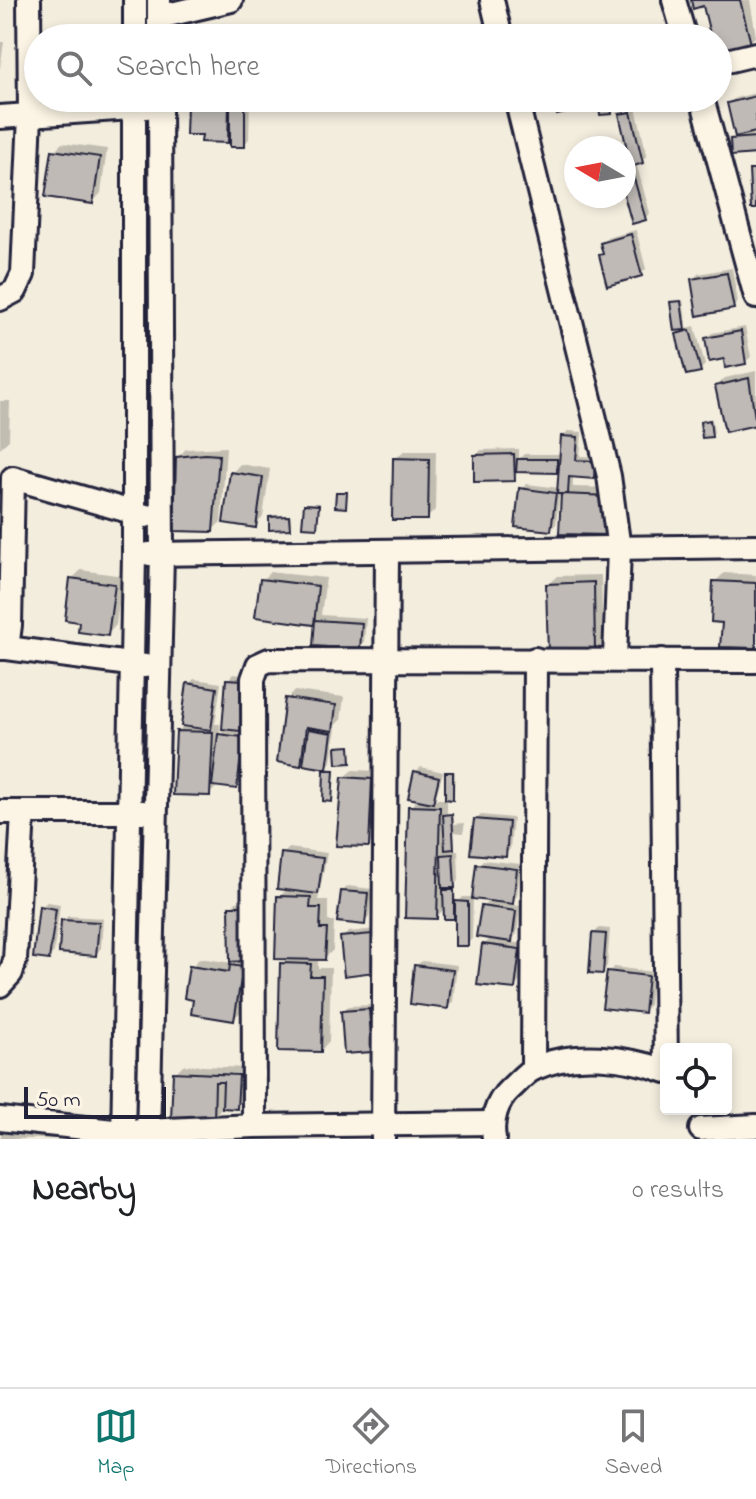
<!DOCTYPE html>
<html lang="en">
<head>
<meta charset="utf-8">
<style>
  :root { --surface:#fff; --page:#f2f2f2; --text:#202124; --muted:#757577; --line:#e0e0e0; --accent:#0f766e }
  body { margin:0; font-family:"Indie Flower",sans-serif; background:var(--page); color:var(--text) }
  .controls { position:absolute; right:24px; bottom:24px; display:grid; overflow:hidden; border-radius:8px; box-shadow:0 4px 12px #0003 }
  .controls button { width:72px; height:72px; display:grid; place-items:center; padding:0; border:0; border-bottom:2px solid var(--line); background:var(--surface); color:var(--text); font:40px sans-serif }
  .compass { position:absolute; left:564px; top:136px; width:72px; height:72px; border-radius:50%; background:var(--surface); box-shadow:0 4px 12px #0003; rotate:280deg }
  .scale { position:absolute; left:24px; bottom:20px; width:142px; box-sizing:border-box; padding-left:8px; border:4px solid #22223b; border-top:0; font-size:22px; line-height:28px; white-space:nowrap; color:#22223b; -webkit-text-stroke:6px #fcf5e5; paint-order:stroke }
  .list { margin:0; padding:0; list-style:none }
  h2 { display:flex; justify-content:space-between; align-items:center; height:104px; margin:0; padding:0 32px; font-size:34px }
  h2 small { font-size:26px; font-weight:400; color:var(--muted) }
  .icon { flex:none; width:44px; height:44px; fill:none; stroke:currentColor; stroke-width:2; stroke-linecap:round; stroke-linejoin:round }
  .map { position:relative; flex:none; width:756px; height:1139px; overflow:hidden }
  .search { position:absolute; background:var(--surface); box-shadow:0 4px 12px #0003; left:24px; right:24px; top:24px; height:88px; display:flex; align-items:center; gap:20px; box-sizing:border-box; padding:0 28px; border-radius:44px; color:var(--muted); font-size:30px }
  .sheet { height:248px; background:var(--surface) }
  nav { display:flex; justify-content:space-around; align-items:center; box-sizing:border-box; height:112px; border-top:2px solid var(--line); background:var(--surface); font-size:22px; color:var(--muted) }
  nav a { display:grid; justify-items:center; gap:4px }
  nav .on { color:var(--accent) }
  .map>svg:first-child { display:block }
</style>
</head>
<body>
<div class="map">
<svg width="756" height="1139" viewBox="0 0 756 1139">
  <rect width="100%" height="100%" fill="#f3edde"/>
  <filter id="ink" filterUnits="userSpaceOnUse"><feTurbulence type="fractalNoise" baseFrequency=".0125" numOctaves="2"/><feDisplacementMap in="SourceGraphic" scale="16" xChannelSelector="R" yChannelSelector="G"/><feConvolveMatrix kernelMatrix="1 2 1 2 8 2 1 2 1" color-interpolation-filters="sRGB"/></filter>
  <g filter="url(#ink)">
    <!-- shadow -->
    <g fill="#0003">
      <polygon points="693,0 750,0 756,36 750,42 718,50 718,38 713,38 704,3"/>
      <polygon points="0,42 4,42 0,69"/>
      <polygon points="756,93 753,131 756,152 732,140 736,135 729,103 735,98"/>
      <polygon points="232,98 250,98 249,139 244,145 232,136 228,140 204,133 189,105 195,100 232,101"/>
      <polygon points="555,98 631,98 632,100 611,112 600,98 596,103"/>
      <polygon points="636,107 647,156 636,163 650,213 645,218 624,187 624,164 632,162 621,115"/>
      <polygon points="62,143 107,149 101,193 93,202 54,151"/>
      <polygon points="636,230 646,269 641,274 604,253 602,243 607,238"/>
      <polygon points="732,268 738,302 733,307 693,280 698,274"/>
      <polygon points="683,300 687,328 695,326 705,365 700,370 678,334 685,328 673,303"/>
      <polygon points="745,327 751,357 745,362 725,356 707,338 712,333"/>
      <polygon points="756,371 756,423 726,430 717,386 725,378"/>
      <polygon points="0,401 10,401 9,440 0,448"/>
      <polygon points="712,419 714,433 711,435 702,422"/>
      <polygon points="568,431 582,432 580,456 599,457 598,471 593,477 573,475 573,487 617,488 616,525 559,497 556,524 551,529 521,489 527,484 560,488 561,466 556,471 519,470 514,479 476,456 481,450 519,449 519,459 524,454 562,454 563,437"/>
      <polygon points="226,447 221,522 212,530 178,457 186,449"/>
      <polygon points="404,451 436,451 435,510 427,518 395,459"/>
      <polygon points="240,464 270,469 263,517 255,525 232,473"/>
      <polygon points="308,503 320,503 316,526 306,505"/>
      <polygon points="273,515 291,515 291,525 271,518"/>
      <polygon points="81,570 123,576 116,625 108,634 72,579"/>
      <polygon points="270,572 326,578 321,615 366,618 364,642 359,647 315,644 317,618 313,622 262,580"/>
      <polygon points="724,573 756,575 756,646 724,621 715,582"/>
      <polygon points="601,575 603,643 594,652 548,584 557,576"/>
      <polygon points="233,674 248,676 245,723 236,731 248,733 242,781 237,787 219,785 209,794 178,732 183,726 189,684 194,679 221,683 215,724 220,724 220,735 227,728 228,680"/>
      <polygon points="295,691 344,697 341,720 333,727 336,728 331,762 326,767 306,758 300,764 287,699"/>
      <polygon points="421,767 443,772 435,799 447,799 447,773 455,771 454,795 447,798 447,813 453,813 454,824 465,823 463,833 454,832 455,845 450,850 458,850 459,880 451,889 455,888 456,904 463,897 473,897 472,939 467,944 457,914 454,917 445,908 436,917 410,807 419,798 415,772"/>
      <polygon points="328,768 335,769 332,800 326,770"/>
      <polygon points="353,770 380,771 377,836 369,845 344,778"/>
      <polygon points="481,815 513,818 510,849 505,854 476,820"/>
      <polygon points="289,848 327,853 318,900 328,900 328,921 334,921 333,950 325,958 318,958 318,968 331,968 329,1041 321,1050 282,964 288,958 279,897 288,888 283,854"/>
      <polygon points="483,860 521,864 517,896 509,904 520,906 517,934 509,942 524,944 519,982 514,987 484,945 492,937 483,907 490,899 478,865"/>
      <polygon points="348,886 372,889 369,917 364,923 343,891"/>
      <polygon points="247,901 250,959 242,1010 234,1019 195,998 191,967 200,958 232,963 231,907 236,902"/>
      <polygon points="47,902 60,904 54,952 48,958 41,907"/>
      <polygon points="68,916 103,918 101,948 96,954 63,921"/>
      <polygon points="599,928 610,929 607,966 602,972 594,934"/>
      <polygon points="376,929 380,965 343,938 348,932"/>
      <polygon points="422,961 457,965 453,1002 447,1007 416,966"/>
      <polygon points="614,967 653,972 649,1005 643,1011 609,972"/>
      <polygon points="374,1005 377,1044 371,1050 343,1012 348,1006"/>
      <polygon points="183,1065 246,1068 246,1074 231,1073 231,1077 246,1078 245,1098 236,1107 222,1106 213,1120 175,1073"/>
      <polygon points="3,1129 61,1137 61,1139 0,1139"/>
    </g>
    <!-- building -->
    <g fill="#bfbab6" stroke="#22223b" stroke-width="2">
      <polygon points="691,0 740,0 751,44 718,52 718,38 711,38 703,6 693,9"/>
      <polygon points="756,96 756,132 735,137 727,103"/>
      <rect x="230" y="98" width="15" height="49"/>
      <polygon points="553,98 595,98 597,105 557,115"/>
      <polygon points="598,98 610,98 612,114 600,115"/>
      <polygon points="187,104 229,106 228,143 201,142 202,135 186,135"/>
      <polygon points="631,112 643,163 631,167 619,114"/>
      <polygon points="756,137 756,154 731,156 730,139"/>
      <polygon points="52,150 100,157 93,204 45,197"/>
      <polygon points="630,165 646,220 632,224 624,195 624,167"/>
      <polygon points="749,170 756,170 756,209 751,209"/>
      <polygon points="631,234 642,276 607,286 599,255 603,254 600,243"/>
      <polygon points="727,273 734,309 697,316 691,279"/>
      <polygon points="681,301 685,330 674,331 670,302"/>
      <polygon points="690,330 701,372 686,375 676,334"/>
      <polygon points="741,331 746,364 725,368 724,359 709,362 705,338"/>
      <polygon points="749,378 756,425 725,432 715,386"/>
      <polygon points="710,420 712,437 702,438 700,422"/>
      <polygon points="561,436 578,437 576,460 595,461 594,479 569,477 568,494 557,494"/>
      <polygon points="205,454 219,455 213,532 174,531 176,457"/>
      <polygon points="514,454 515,481 474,482 474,455"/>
      <polygon points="393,458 429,459 428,520 392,520"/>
      <polygon points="517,459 557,459 557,473 516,472"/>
      <polygon points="230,472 263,477 256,528 223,523"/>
      <polygon points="519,488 556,493 551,531 515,527"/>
      <polygon points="336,492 347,492 346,508 335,507"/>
      <polygon points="561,494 610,496 608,535 559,534"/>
      <polygon points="304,504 319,505 317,528 302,527"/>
      <polygon points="289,516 290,529 269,530 269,517"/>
      <polygon points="70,578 115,584 108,636 78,632 79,622 65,620"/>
      <polygon points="260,579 318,586 314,625 255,617"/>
      <polygon points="713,581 756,583 756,648 720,647 722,623 711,622"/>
      <polygon points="594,582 595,654 548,654 546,584"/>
      <polygon points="315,620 362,623 360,649 313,646"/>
      <polygon points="226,679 244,680 240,731 222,729"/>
      <polygon points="187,683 217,688 211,730 181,726"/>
      <polygon points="285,698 336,705 333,731 306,727 301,766 277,762"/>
      <polygon points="308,729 332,733 327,769 303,765"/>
      <polygon points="176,731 213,732 210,796 173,795"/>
      <polygon points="218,734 243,737 237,789 212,786"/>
      <polygon points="350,746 351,763 337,764 336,747"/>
      <polygon points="324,770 334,770 332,802 323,801"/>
      <polygon points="414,771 439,777 433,803 408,798"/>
      <polygon points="445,772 453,772 453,800 445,799"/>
      <polygon points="342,777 372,779 369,847 336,846"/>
      <polygon points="408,806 440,807 437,919 405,918"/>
      <polygon points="452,814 454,849 445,850 443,815"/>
      <polygon points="474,819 509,822 506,857 470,854"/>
      <polygon points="281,853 323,858 318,894 277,889"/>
      <polygon points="453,854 455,888 442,888 441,855"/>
      <polygon points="476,864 517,869 513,904 472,899"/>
      <polygon points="443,890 454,890 454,919 444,919"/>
      <polygon points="341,891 368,893 365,925 337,922"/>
      <polygon points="277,896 311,897 310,908 321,908 320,929 327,929 325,960 275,959"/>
      <polygon points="455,901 468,902 468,946 455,946"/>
      <polygon points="39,906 56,909 49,960 33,958"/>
      <polygon points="229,906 242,906 244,961 230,962"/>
      <polygon points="481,906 516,911 512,942 476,937"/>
      <polygon points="61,920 99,922 96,956 59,953"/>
      <polygon points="592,933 606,934 603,974 589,973"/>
      <polygon points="372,934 375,972 344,976 340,937"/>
      <polygon points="482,944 520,949 515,989 477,985"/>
      <polygon points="280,963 311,964 310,976 323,976 321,1052 278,1051"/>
      <polygon points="230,965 243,967 234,1021 191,1014 193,1000 184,998 189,966 229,972"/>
      <polygon points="414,965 453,970 448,1009 410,1004"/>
      <polygon points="607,971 648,976 644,1013 602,1008"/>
      <polygon points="369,1009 372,1052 344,1054 341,1011"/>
      <polygon points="173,1072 239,1075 237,1109 222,1108 223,1082 215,1082 214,1122 171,1120"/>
    </g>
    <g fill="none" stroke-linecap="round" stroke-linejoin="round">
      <!-- street casing -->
      <g stroke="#22223b" stroke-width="28">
        <g id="street">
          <polyline points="159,0 159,38"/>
          <polyline points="492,0 501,38"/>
          <polyline points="674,0 685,38"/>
          <polyline points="159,17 231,0"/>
          <polyline points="135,38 135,0"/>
          <polyline points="718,63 756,54"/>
          <polyline points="516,98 609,476 619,549 615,658"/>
          <polyline points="702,98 756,297"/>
          <polyline points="0,117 146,107"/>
          <polyline points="0,299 15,291 23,274 30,115 29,0"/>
          <polyline points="149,554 756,546"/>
          <polyline points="0,648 7,648 10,625 13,478 146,516"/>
          <polyline points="7,648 145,666"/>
          <polyline points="662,660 666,1070"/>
          <polyline points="0,812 143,812"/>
          <polyline points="0,985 11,973 15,960 23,813"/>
          <polyline points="533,1069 535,659"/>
          <polyline points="0,1119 123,1132 254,1126 491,1123"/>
          <polyline points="254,1126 253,679 258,665 269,660 756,661"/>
          <polyline points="701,1129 756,1126"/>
          <polyline points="123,1139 134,554 134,98"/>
          <polyline points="148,1139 162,554 160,98"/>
          <polyline points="383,1139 387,551"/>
          <path d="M494,1139c-3,-18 2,-37 16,-50 7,-6 15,-16 23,-20 38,-19 95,-12 133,2"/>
        </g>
      </g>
      <!-- street -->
      <use href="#street" stroke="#fcf5e5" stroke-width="22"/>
    </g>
  </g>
</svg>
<div class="controls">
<button><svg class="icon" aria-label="locate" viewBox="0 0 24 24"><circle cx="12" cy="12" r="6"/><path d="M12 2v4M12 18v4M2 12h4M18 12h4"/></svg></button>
</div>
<svg class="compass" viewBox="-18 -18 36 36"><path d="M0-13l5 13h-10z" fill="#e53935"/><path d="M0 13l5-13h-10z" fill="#757577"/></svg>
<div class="scale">50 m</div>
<div class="search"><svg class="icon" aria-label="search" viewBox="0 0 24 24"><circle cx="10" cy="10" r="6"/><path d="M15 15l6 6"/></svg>Search here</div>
</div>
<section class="sheet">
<h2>Nearby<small>0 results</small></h2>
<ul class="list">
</ul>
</section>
<nav>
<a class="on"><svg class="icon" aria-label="map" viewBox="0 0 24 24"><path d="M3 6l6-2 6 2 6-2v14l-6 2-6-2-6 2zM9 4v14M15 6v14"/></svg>Map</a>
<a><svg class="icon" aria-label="directions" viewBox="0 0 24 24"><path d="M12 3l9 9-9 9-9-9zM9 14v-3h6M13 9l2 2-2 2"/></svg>Directions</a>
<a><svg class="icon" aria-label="saved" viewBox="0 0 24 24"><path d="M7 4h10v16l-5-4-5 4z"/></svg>Saved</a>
</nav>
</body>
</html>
